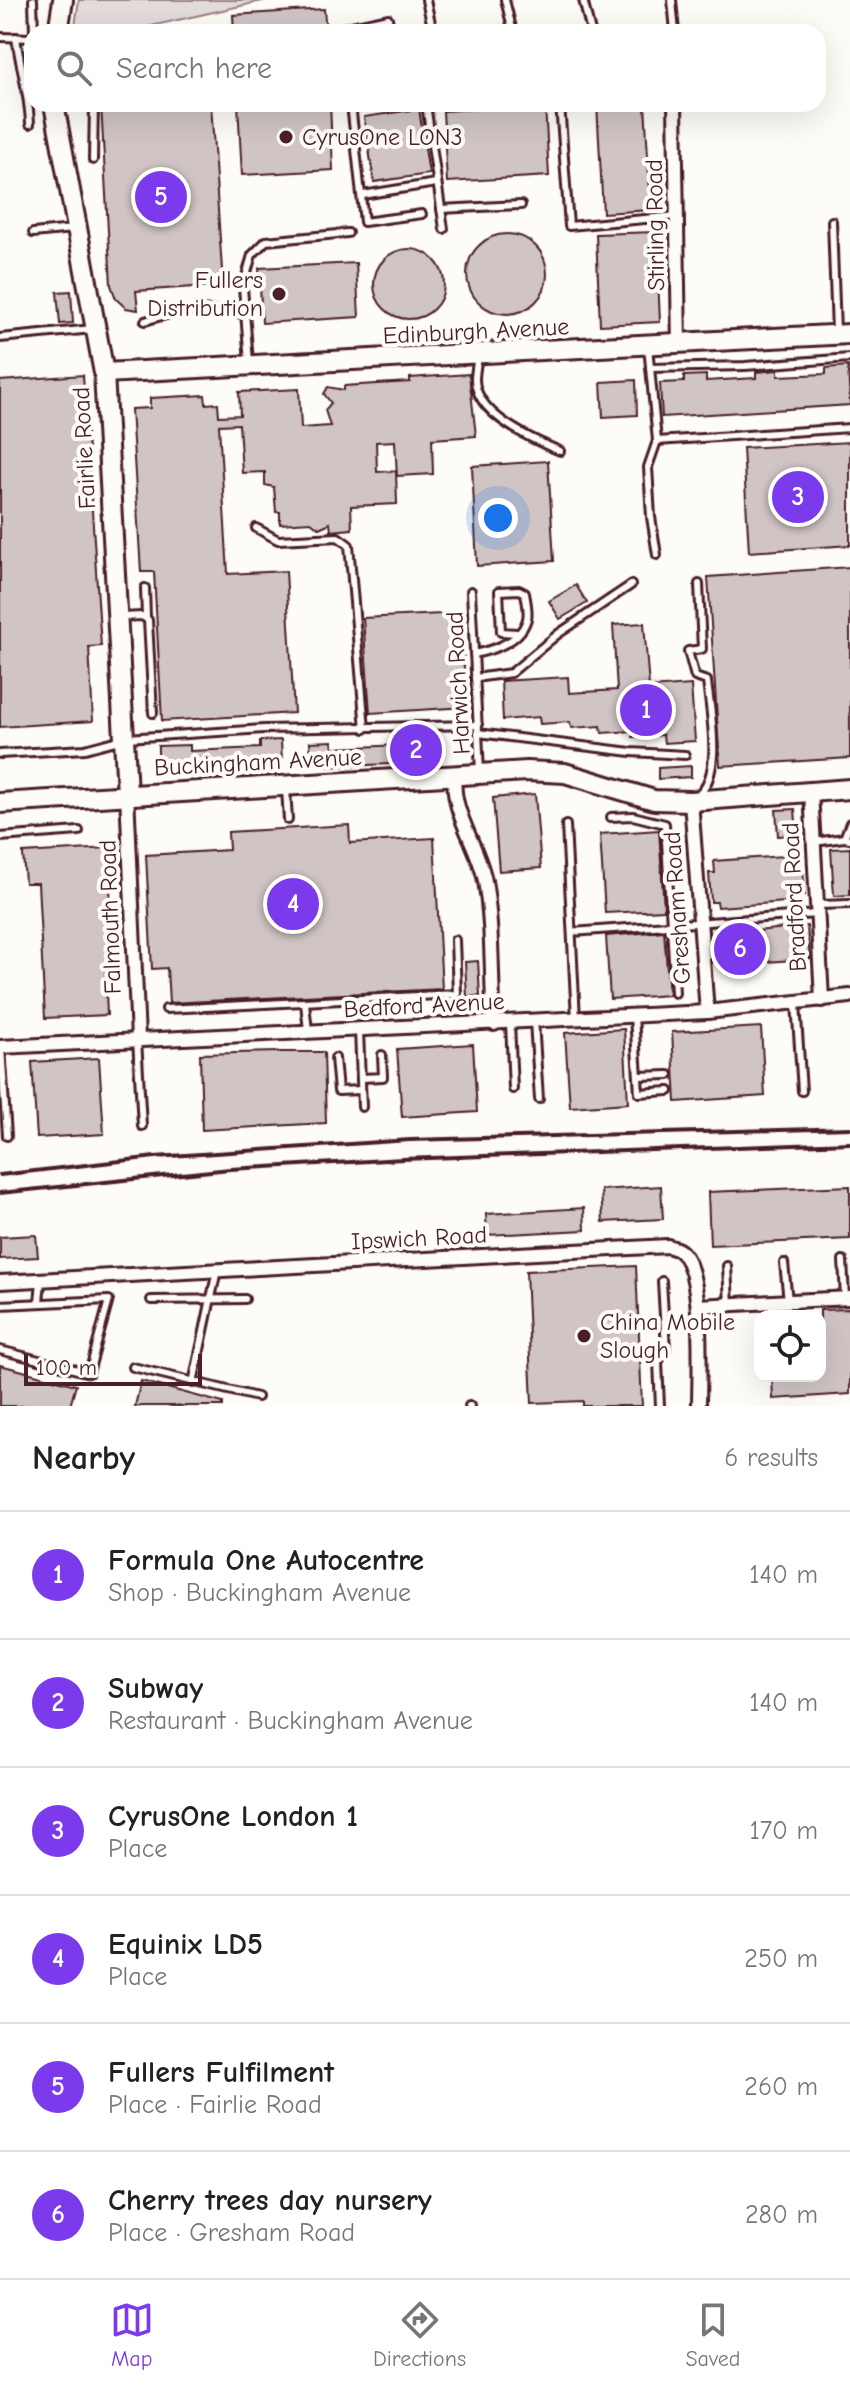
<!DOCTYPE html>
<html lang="en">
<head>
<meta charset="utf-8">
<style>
  :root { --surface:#fff; --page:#f6f6f6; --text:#222; --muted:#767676; --line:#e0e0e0; --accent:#7c3aed }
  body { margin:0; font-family:"Comic Neue",sans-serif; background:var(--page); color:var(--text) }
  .controls { position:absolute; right:24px; bottom:24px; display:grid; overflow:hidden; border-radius:16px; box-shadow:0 8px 32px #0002 }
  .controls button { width:72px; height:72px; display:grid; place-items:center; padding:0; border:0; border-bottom:2px solid var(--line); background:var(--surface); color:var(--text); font:40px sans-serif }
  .scale { position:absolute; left:24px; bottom:20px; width:178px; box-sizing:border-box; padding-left:8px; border:4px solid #4a1f2b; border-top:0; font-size:22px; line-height:28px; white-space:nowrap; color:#4a1f2b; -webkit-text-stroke:6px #fdfcf7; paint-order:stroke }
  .you { position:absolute; left:498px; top:518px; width:28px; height:28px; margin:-20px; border:6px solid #fff; border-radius:50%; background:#1a73e8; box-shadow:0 0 0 12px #1a73e833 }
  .badge { display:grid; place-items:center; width:52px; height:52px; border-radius:50%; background:var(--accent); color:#fff; font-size:26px; font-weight:700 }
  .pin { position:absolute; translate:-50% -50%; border:4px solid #fff; box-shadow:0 2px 8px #0006 }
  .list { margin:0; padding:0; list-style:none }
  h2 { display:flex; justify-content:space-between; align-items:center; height:104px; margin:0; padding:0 32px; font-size:34px }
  h2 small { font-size:26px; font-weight:400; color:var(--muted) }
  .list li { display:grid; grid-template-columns:52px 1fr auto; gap:24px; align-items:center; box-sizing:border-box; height:128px; padding:0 32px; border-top:2px solid var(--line) }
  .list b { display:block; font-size:30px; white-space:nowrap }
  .list p { margin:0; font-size:26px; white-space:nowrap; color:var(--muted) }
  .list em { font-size:26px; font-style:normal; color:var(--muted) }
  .icon { flex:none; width:44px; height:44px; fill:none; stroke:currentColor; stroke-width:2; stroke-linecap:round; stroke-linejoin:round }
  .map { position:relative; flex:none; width:850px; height:1406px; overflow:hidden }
  .search { position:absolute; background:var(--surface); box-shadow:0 8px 32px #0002; left:24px; right:24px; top:24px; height:88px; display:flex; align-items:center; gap:20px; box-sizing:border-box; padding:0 28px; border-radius:24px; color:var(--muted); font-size:30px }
  .sheet { height:872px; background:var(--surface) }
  nav { display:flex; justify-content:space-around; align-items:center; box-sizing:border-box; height:112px; border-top:2px solid var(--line); background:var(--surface); font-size:22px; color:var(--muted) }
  nav a { display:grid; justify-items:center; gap:4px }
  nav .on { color:var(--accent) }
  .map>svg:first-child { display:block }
</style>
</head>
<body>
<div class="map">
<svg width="850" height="1406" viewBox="0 0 850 1406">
  <rect width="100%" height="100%" fill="#fdfcf7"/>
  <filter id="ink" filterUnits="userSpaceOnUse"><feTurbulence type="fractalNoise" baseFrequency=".0125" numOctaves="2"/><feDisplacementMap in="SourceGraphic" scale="16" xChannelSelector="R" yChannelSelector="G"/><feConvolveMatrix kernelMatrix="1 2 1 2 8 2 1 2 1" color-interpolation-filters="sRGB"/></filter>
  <g filter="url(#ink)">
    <!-- green -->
    <polygon fill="#e3dcda" stroke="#967e82" stroke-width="2" points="79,0 267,0 124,32 74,32"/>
    <!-- building -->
    <g fill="#d0c5c4" stroke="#4a1f2b" stroke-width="2">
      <polygon points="324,9 326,32 234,32 233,15"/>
      <polygon points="101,104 211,104 223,285 136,291 138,310 126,308 116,299 111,285"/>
      <polygon points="238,104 330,104 333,170 242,175"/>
      <polygon points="597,104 645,104 651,210 603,213"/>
      <polygon points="545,105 549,176 447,182 443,111"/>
      <polygon points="419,109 429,174 374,182 364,117"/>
      <polygon points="656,232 660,322 600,325 596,234"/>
      <circle cx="507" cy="274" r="40"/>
      <circle cx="409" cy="284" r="35"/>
      <polygon points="356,263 359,317 262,323 259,268"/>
      <polygon points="71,291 73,323 60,324 57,292"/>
      <polygon points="848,366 850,405 662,417 660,383 684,382 684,376 706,375 706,381 756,378 756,372 778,370 778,376 826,374 826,368"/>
      <polygon points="469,374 476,436 432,439 433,474 397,476 395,441 376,442 377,472 396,471 397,504 351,506 352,529 331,531 330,523 319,528 311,522 280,524 280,512 276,512 274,487 265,485 265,472 242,473 239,424 219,425 228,574 286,571 294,713 162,721 154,572 141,572 131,409 150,408 150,398 205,395 206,404 218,403 219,416 240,415 239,392 299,389 301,428 330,426 325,410 331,403 324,394 328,387 344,390 344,386 410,382 410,378"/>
      <polygon points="83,375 101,646 89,647 93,721 0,727 0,381"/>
      <polygon points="636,380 637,415 603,417 601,382"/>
      <polygon points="850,442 850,545 749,552 743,448"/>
      <polygon points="548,461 554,561 477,566 472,466"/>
      <polygon points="850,567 850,758 720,766 708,577"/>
      <polygon points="576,585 587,603 560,619 549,601"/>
      <polygon points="461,613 466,707 370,713 363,618"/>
      <polygon points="644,623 649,688 691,685 695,741 664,743 663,735 633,737 633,731 602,733 601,726 571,728 570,722 540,724 539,717 503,720 501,681 568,677 569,693 617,690 613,625"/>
      <polygon points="435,735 436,753 412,754 412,763 324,767 324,759 311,760 310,742 332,741 333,748 403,745 402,737"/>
      <polygon points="281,740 282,761 270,761 270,770 182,773 182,764 158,765 158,746 190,745 190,751 260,748 260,741"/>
      <polygon points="691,766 691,777 658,779 658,768"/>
      <polygon points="535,794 541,868 499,871 493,798"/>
      <polygon points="795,809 797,835 778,836 776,810"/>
      <polygon points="349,825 350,843 434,838 442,989 169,1003 167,968 152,969 146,855 229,850 228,832"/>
      <polygon points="659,830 664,910 605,913 600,834"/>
      <polygon points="108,848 114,966 105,967 107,1015 45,1018 38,883 25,883 23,853"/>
      <polygon points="850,848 850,895 834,896 831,849"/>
      <polygon points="797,855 798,868 803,868 805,895 799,896 799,901 718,907 717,902 711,902 709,873 715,873 714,861"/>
      <polygon points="807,926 810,959 718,965 716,935"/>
      <polygon points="664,931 669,995 610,999 606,936"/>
      <polygon points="478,961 480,996 467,997 465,962"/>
      <polygon points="761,1027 765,1096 676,1102 672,1032"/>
      <polygon points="624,1029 628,1103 570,1107 565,1033"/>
      <polygon points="473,1044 477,1112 402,1117 397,1049"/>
      <polygon points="279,1052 324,1052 326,1123 202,1130 200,1054"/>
      <polygon points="99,1058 104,1134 37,1138 32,1062"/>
      <polygon points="661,1186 663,1219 603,1222 601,1190"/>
      <polygon points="850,1186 850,1239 710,1245 708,1192"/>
      <polygon points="584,1208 585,1230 487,1235 486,1214"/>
      <polygon points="36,1235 38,1257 0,1259 0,1237"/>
      <polygon points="636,1266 642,1406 583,1406 583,1401 532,1403 526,1271"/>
      <polygon points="850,1309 850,1394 773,1399 772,1376 820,1376 820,1310"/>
      <polygon points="0,1365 76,1385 70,1406 0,1406"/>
      <polygon points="141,1381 223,1403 223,1406 135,1406"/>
    </g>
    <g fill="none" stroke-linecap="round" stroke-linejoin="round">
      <!-- lane casing -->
      <g stroke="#4a1f2b" stroke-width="12">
        <g id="lane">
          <polyline points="33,0 34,32"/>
          <polyline points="426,0 433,32"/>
          <polyline points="505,0 513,32"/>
          <polyline points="583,0 591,32"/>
          <polyline points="672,0 675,32"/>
          <polyline points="332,30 388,18 390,32"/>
          <polyline points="0,37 32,38"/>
          <path d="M16,37c4,31 13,56 14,87"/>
          <polyline points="351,104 364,222 422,214"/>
          <polyline points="426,104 444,229"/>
          <polyline points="560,104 569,226 677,216"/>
          <polyline points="93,160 94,104"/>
          <polyline points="363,195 436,183"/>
          <polyline points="441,209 521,205"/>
          <polyline points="832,221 836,332"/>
          <polyline points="33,233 73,229"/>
          <path d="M145,321c35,-12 63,-13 100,-7"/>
          <polyline points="0,338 93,329"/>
          <polyline points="648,346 657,441 850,428"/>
          <path d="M478,355c-1,8 -3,17 -3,25 1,35 58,60 85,71"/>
          <polyline points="249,362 243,287 252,255 266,241 348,233"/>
          <polyline points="650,368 745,366 850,358"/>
          <polyline points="657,441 648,467 651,517 657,555"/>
          <polyline points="256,528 278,540 338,537 349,545 365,729"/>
          <polyline points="145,588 146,617"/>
          <polyline points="471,591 480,772"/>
          <polyline points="122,617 142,616 148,620 153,713"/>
          <path d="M474,654c20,-4 47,-13 53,-35 2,-8 -1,-19 -2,-26l-6,-3 -20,1 2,41 16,1"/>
          <polyline points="475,678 511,673 558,634 631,585"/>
          <polyline points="478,733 631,752 685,755"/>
          <polyline points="0,754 85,749 126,738 264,729 478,725"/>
          <polyline points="286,789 288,820"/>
          <path d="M697,796c27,-22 13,-83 10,-115l-12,-4 -7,-26 14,-2 -3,-65"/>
          <polyline points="611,817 633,816 665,824 675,993"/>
          <polyline points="850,823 844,838 850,839"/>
          <polyline points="566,825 576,1019"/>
          <polyline points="0,837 79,831"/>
          <polyline points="814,842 844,838"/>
          <polyline points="819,905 850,904"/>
          <polyline points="572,932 817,914"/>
          <polyline points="305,1003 308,1031"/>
          <polyline points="796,1003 802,1091"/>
          <polyline points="166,1009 457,994 455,940"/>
          <polyline points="634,1016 639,1093 669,1091"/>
          <polyline points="534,1021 539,1099"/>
          <polyline points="510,1023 513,1089"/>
          <polyline points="359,1030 362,1107"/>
          <polyline points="137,1039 142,1126"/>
          <polyline points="1,1047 7,1136"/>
          <polyline points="335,1058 338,1091 361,1090"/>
          <polyline points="638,1076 669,1075"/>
          <polyline points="361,1078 383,1077 382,1055"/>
          <polyline points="843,1260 845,1298"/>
          <polyline points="784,1263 788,1301"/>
          <polyline points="727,1266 729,1304"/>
          <polyline points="151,1300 245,1299"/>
          <polyline points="39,1303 41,1280"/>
          <polyline points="0,1305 109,1300 89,1373 0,1350"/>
          <polyline points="133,1367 257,1397"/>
          <polyline points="193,1383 217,1270"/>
          <polyline points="469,1406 470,1406"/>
          <polyline points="660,1406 658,1362 666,1350 662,1281"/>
        </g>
      </g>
      <!-- street casing -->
      <g stroke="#4a1f2b" stroke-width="18">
        <g id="street">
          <polyline points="675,104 679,345"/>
          <path d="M455,774c-5,38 23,70 30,107 8,46 6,96 9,143"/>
          <polyline points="811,791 822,1000"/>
          <polyline points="127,793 138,1039"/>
          <polyline points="691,801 707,1012"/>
          <polyline points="0,1047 707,1012 850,996"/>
          <path d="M0,1282l668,-36c4,2 9,2 12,5 25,19 19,124 19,155"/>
          <polyline points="698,1306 850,1298"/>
        </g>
      </g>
      <!-- secondary casing -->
      <g stroke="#4a1f2b" stroke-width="24">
        <g id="secondary">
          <polyline points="58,32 63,0"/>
          <polyline points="54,104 104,373 127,793"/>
          <polyline points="104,373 850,334"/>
          <polyline points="0,803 527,771 565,773 654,800 691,801 850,789"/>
        </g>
      </g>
      <!-- lane -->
      <use href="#lane" stroke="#fdfcf7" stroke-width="6"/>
      <!-- street -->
      <use href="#street" stroke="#fdfcf7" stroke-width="12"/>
      <!-- secondary -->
      <use href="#secondary" stroke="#fdfcf7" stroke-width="18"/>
      <!-- rail -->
      <g stroke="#4a1f2b" stroke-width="4">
        <polyline points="0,1175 155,1157 410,1140 850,1128"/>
        <polyline points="0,1193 230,1169 403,1159 850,1143"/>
      </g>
    </g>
  </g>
  <!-- markers -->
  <g fill="#4a1f2b" stroke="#fdfcf7" stroke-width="3">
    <circle cx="286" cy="137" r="8"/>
    <circle cx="279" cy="294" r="8"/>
    <circle cx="584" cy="1336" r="8"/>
  </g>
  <g text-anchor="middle" stroke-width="8" stroke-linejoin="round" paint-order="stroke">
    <!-- poi labels -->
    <g font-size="24" fill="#4a1f2b" stroke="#fdfcf7" text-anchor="start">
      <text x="302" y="145">CyrusOne LON3</text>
      <text x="263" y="288" text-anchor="end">Fullers<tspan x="263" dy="28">Distribution</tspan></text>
      <text x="600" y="1330">China Mobile<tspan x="600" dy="28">Slough</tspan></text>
    </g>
    <!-- street labels -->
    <g font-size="24" fill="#4a1f2b" stroke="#fdfcf7">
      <text transform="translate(655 225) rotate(-91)" y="8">Stirling Road</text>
      <text transform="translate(476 331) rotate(-3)" y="8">Edinburgh Avenue</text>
      <text transform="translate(84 448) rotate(-93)" y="8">Fairlie Road</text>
      <text transform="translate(458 683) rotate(-93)" y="8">Harwich Road</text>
      <text transform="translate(258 762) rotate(-3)" y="8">Buckingham Avenue</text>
      <text transform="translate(794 897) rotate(-93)" y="8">Bradford Road</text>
      <text transform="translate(677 908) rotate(-94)" y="8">Gresham Road</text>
      <text transform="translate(110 917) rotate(-92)" y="8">Falmouth Road</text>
      <text transform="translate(424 1005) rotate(-3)" y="8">Bedford Avenue</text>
      <text transform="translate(419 1238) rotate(-3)" y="8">Ipswich Road</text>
    </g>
  </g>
</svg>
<div class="controls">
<button><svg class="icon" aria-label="locate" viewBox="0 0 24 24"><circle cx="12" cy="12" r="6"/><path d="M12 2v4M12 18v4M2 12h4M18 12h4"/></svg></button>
</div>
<div class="scale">100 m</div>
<div class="you"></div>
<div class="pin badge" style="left:646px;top:710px">1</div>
<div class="pin badge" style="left:416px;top:750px">2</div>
<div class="pin badge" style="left:798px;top:497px">3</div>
<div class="pin badge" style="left:293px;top:904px">4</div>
<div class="pin badge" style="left:161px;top:197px">5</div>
<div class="pin badge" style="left:740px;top:949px">6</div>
<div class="search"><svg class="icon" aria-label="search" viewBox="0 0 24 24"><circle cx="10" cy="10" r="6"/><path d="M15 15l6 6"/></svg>Search here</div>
</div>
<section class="sheet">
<h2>Nearby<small>6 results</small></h2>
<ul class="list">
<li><span class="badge">1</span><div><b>Formula One Autocentre</b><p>Shop · Buckingham Avenue</p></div><em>140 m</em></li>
<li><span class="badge">2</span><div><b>Subway</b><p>Restaurant · Buckingham Avenue</p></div><em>140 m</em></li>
<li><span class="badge">3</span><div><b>CyrusOne London 1</b><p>Place</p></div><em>170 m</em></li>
<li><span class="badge">4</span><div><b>Equinix LD5</b><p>Place</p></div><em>250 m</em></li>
<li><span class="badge">5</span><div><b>Fullers Fulfilment</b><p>Place · Fairlie Road</p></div><em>260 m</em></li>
<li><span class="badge">6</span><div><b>Cherry trees day nursery</b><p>Place · Gresham Road</p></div><em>280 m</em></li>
</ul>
</section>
<nav>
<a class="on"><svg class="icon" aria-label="map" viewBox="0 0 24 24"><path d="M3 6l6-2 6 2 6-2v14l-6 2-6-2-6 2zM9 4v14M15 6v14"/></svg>Map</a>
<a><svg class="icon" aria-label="directions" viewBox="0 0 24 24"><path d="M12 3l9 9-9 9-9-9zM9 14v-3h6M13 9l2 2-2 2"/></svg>Directions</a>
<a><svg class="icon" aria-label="saved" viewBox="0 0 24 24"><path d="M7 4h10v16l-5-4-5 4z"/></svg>Saved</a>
</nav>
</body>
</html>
